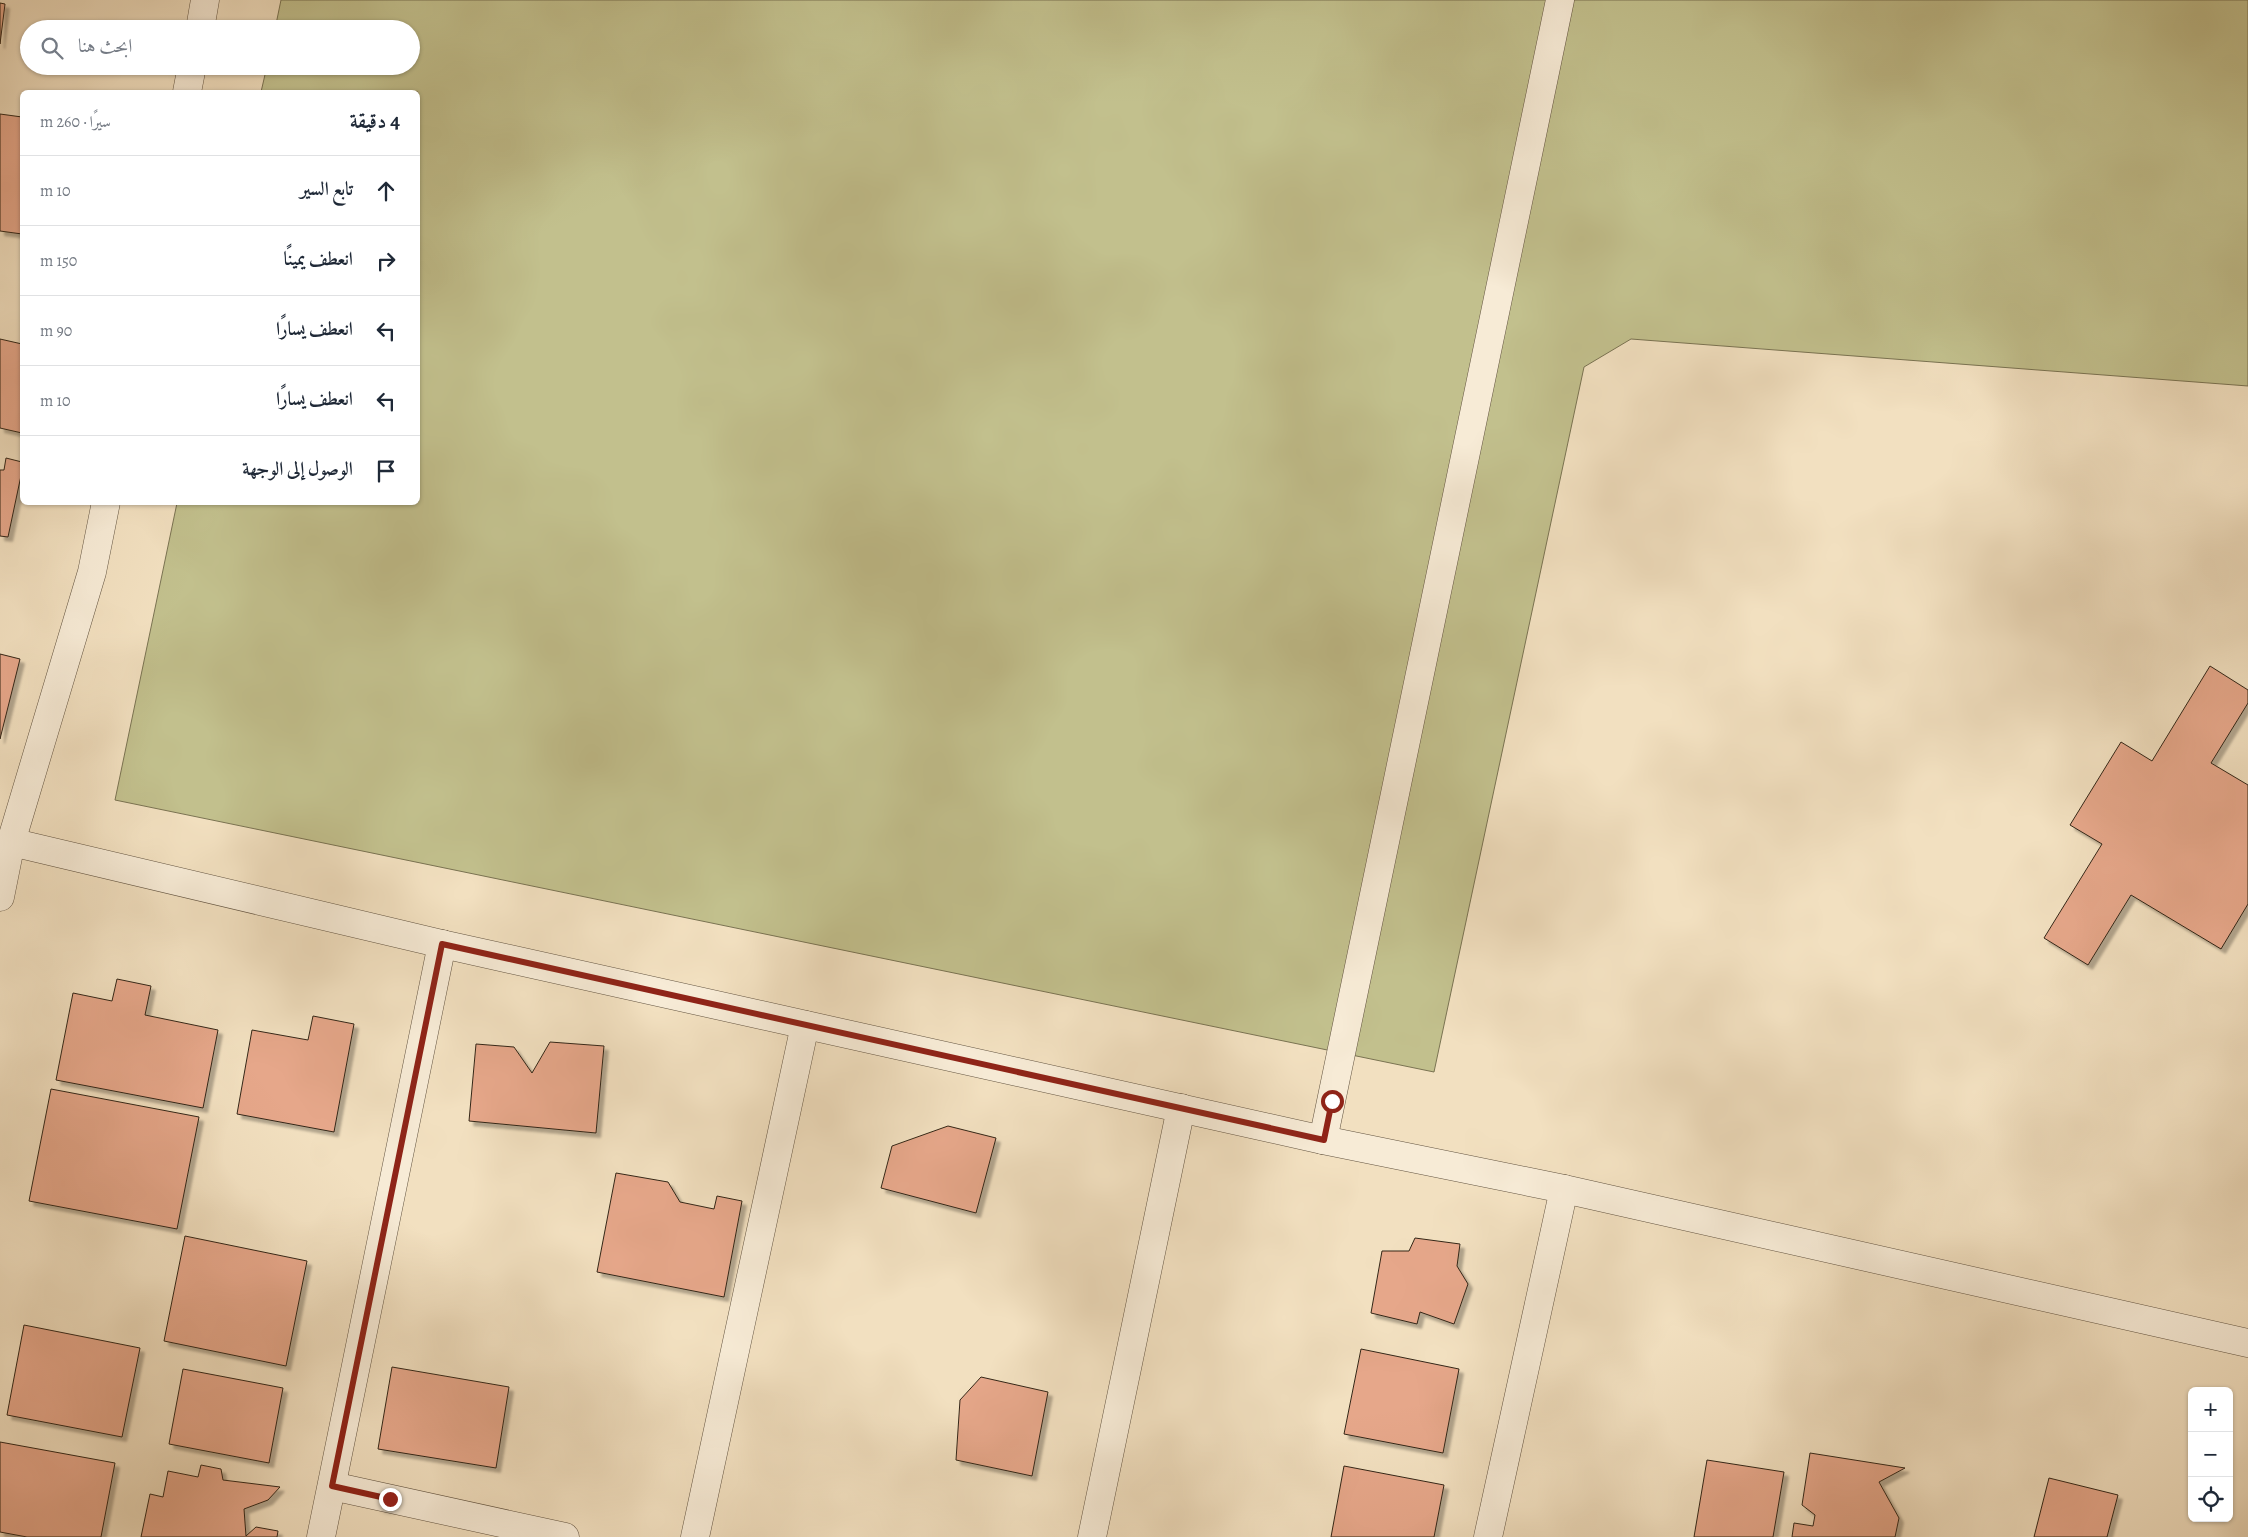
<!DOCTYPE html>
<html lang="ar">
<head>
<meta charset="utf-8">
<style>
  :root { --surface:#fff; --page:#f6f6f7; --text:#1f2937; --muted:#747a83; --line:#e0e1e3 }
  body { margin:0; font-family:Alegreya,Amiri,serif; background:var(--page); color:var(--text); direction:rtl }
  .controls { position:absolute; right:15px; bottom:15px; display:grid; overflow:hidden; border-radius:8px; box-shadow:0 1px 4px #0004 }
  .controls button { width:45px; height:45px; display:grid; place-items:center; padding:0; border:0; border-bottom:1px solid var(--line); background:var(--surface); color:var(--text); font:25px sans-serif }
  .stop { position:absolute; width:15px; height:15px; margin:-11px; border:4px solid #8f2418; border-radius:50%; background:#fff }
  .stop.end { background:#8f2418; border-color:#fff; box-shadow:0 1px 5px #0008 }
  .list { margin:0; padding:0; list-style:none }
  h2 { display:flex; justify-content:space-between; align-items:center; height:65px; margin:0; padding:0 20px; font-size:21px }
  h2 small { font-size:16px; font-weight:400; color:var(--muted) }
  .list li { display:grid; grid-template-columns:32px 1fr auto; gap:15px; align-items:center; box-sizing:border-box; height:70px; padding:0 20px; border-top:1px solid var(--line) }
  .list b { display:block; font-size:19px; white-space:nowrap }
  .list em { font-size:16px; font-style:normal; color:var(--muted) }
  .icon { flex:none; width:28px; height:28px; fill:none; stroke:currentColor; stroke-width:2; stroke-linecap:round; stroke-linejoin:round }
  .map { position:relative; flex:none; width:2248px; height:1537px; overflow:hidden; direction:ltr }
  .search { position:absolute; background:var(--surface); box-shadow:0 1px 4px #0004; left:20px; top:20px; width:400px; height:55px; display:flex; align-items:center; gap:12px; box-sizing:border-box; padding:0 18px; border-radius:28px; color:var(--muted); font-size:19px }
  .panel { position:absolute; background:var(--surface); box-shadow:0 1px 4px #0004; left:20px; top:90px; width:400px; height:415px; border-radius:8px; direction:rtl }
  .map>svg:first-child { display:block }
</style>
</head>
<body>
<div class="map">
<svg width="2248" height="1537" viewBox="0 0 2248 1537">
  <defs>
    <filter id="shadow"><feDropShadow dx="4.5" dy="4.5" stdDeviation="1" flood-color="#0004"/></filter>
  </defs>
  <rect width="100%" height="100%" fill="#f2e0c0"/>
  <filter id="stains"><feTurbulence type="fractalNoise" baseFrequency=".004" numOctaves="4"/><feColorMatrix values="0 0 0 0 .2 0 0 0 0 .09 0 0 0 0 .02 0 0 0 .5 -.17"/></filter>
  <radialGradient id="worn" r=".72"><stop offset=".6" stop-color="#630" stop-opacity="0"/><stop offset="1" stop-color="#630" stop-opacity=".3"/></radialGradient>
  <!-- green -->
  <polygon fill="#c2c08d" stroke="#7a7352" points="281,0 2248,0 2248,386 1631,339 1584,367 1434,1072 115,800 177,503 418,502 418,92 261,92 267,66 411,66 411,29 275,29"/>
  <!-- building -->
  <g fill="#e6a78a" stroke="#332617" filter="url(#shadow)">
    <polygon points="0,3 5,4 0,44"/>
    <polygon points="0,114 22,117 22,234 0,231"/>
    <polygon points="0,339 22,344 22,433 0,428"/>
    <polygon points="6,458 22,462 22,471 8,537 0,536 0,470 4,470"/>
    <polygon points="0,654 20,659 0,739"/>
    <polygon points="2210,666 2248,690 2248,703 2211,763 2248,785 2248,904 2221,949 2131,895 2088,965 2044,938 2102,844 2070,825 2121,742 2152,761"/>
    <polygon points="117,979 151,986 145,1015 218,1030 203,1108 56,1080 73,993 112,1001"/>
    <polygon points="313,1016 354,1024 334,1132 237,1114 252,1030 308,1040"/>
    <polygon points="550,1042 604,1046 596,1133 469,1121 476,1044 514,1047 532,1073"/>
    <polygon points="51,1089 199,1117 177,1229 29,1201"/>
    <polygon points="948,1126 996,1138 976,1213 881,1188 892,1146"/>
    <polygon points="616,1173 668,1182 680,1202 714,1209 717,1196 742,1201 724,1297 597,1272"/>
    <polygon points="185,1236 307,1261 286,1366 164,1341"/>
    <polygon points="1415,1238 1460,1244 1457,1266 1468,1284 1454,1324 1420,1312 1417,1324 1371,1313 1382,1251 1409,1251"/>
    <polygon points="24,1325 140,1348 122,1437 7,1415"/>
    <polygon points="1361,1349 1459,1369 1443,1453 1344,1434"/>
    <polygon points="392,1367 509,1387 496,1468 378,1449"/>
    <polygon points="183,1369 283,1388 269,1463 169,1444"/>
    <polygon points="981,1377 1048,1392 1032,1476 956,1460 960,1400"/>
    <polygon points="0,1442 115,1463 101,1537 27,1537 0,1532"/>
    <polygon points="1810,1453 1905,1468 1879,1482 1899,1518 1895,1537 1792,1537 1794,1523 1813,1526 1815,1515 1802,1505"/>
    <polygon points="1707,1460 1784,1472 1773,1537 1694,1537"/>
    <polygon points="201,1465 221,1469 223,1480 280,1487 268,1500 244,1509 246,1536 256,1527 278,1531 277,1537 141,1537 150,1494 163,1497 168,1471 198,1477"/>
    <polygon points="1344,1466 1444,1485 1434,1537 1331,1537"/>
    <polygon points="2049,1478 2118,1495 2107,1537 2034,1537"/>
  </g>
  <g fill="none" stroke-linecap="round" stroke-linejoin="round">
    <!-- street casing -->
    <g stroke="#635441" stroke-width="29">
      <g id="street">
        <polyline points="200,29 205,0"/>
        <polyline points="187,92 192,66"/>
        <polyline points="11,842 442,944 1323,1140 1564,1189 2248,1343"/>
        <polyline points="0,897 11,842 92,572 106,502"/>
        <polyline points="1323,1140 1560,0"/>
        <polyline points="332,1486 565,1537"/>
        <polyline points="321,1537 442,944"/>
        <polyline points="695,1537 805,1025"/>
        <polyline points="1092,1537 1181,1108"/>
        <polyline points="1488,1537 1564,1189"/>
      </g>
    </g>
    <!-- street -->
    <use href="#street" stroke="#f7ebd6" stroke-width="28"/>
  </g>
  <g fill="none" stroke-linecap="round" stroke-linejoin="round">
    <!-- route -->
    <polyline stroke="#8f2418" stroke-width="6" points="390,1499 332,1486 442,944 1324,1140 1332,1101"/>
  </g>
  <rect width="100%" height="100%" filter="url(#stains)"/>
  <rect width="100%" height="100%" fill="url(#worn)"/>
</svg>
<div class="controls">
<button>+</button>
<button>−</button>
<button><svg class="icon" aria-label="locate" viewBox="0 0 24 24"><circle cx="12" cy="12" r="6"/><path d="M12 2v4M12 18v4M2 12h4M18 12h4"/></svg></button>
</div>
<div class="stop" style="left:1332px;top:1101px"></div>
<div class="stop end" style="left:390px;top:1499px"></div>
<div class="search"><svg class="icon" aria-label="search" viewBox="0 0 24 24"><circle cx="10" cy="10" r="6"/><path d="M15 15l6 6"/></svg>ابحث هنا</div>
<section class="panel">
<h2>4 دقيقة<small>سيرًا · 260 m</small></h2>
<ul class="list">
<li><svg class="icon" aria-label="ahead" viewBox="0 0 24 24"><path d="M12 20V5M6 11l6-6 6 6"/></svg><div><b>تابع السير</b></div><em>10 m</em></li>
<li><svg class="icon" aria-label="right" viewBox="0 0 24 24"><path d="M7 20v-9h11M14 6l5 5-5 5"/></svg><div><b>انعطف يمينًا</b></div><em>150 m</em></li>
<li><svg class="icon" aria-label="left" viewBox="0 0 24 24"><path d="M17 20v-9H6M10 6l-5 5 5 5"/></svg><div><b>انعطف يسارًا</b></div><em>90 m</em></li>
<li><svg class="icon" aria-label="left" viewBox="0 0 24 24"><path d="M17 20v-9H6M10 6l-5 5 5 5"/></svg><div><b>انعطف يسارًا</b></div><em>10 m</em></li>
<li><svg class="icon" aria-label="arrive" viewBox="0 0 24 24"><path d="M6 21V4h12l-3 4 3 4H6"/></svg><div><b>الوصول إلى الوجهة</b></div></li>
</ul>
</section>
</div>
</body>
</html>
